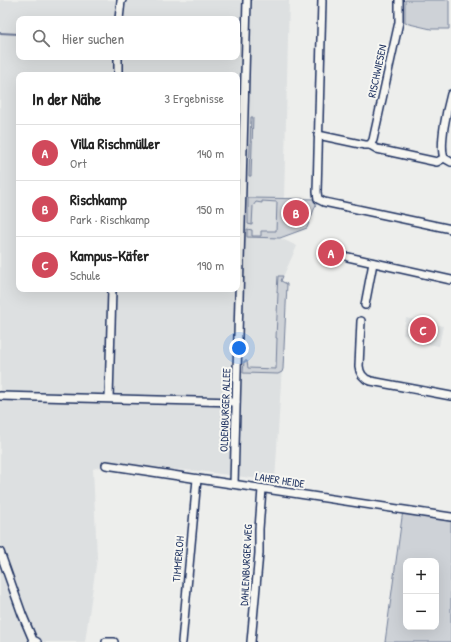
<!DOCTYPE html>
<html lang="de">
<head>
<meta charset="utf-8">
<style>
  :root { --surface:#fff; --page:#f6f6f6; --text:#222; --muted:#767676; --line:#e0e0e0; --accent:#d1495b }
  body { margin:0; font-family:"Patrick Hand",sans-serif; background:var(--page); color:var(--text) }
  .controls { position:absolute; right:12px; bottom:12px; display:grid; overflow:hidden; border-radius:8px; box-shadow:0 4px 16px #0002 }
  .controls button { width:36px; height:36px; display:grid; place-items:center; padding:0; border:0; border-bottom:1px solid var(--line); background:var(--surface); color:var(--text); font:20px sans-serif }
  .you { position:absolute; left:239px; top:348px; width:14px; height:14px; margin:-10px; border:3px solid #fff; border-radius:50%; background:#1a73e8; box-shadow:0 0 0 6px #1a73e833 }
  .badge { display:grid; place-items:center; width:26px; height:26px; border-radius:50%; background:var(--accent); color:#fff; font-size:13px; font-weight:700 }
  .pin { position:absolute; translate:-50% -50%; border:2px solid #fff; box-shadow:0 1px 4px #0006 }
  .list { margin:0; padding:0; list-style:none }
  h2 { display:flex; justify-content:space-between; align-items:center; height:52px; margin:0; padding:0 16px; font-size:17px }
  h2 small { font-size:13px; font-weight:400; color:var(--muted) }
  .list li { display:grid; grid-template-columns:26px 1fr auto; gap:12px; align-items:center; box-sizing:border-box; height:56px; padding:0 16px; border-top:1px solid var(--line) }
  .list b { display:block; font-size:15px; white-space:nowrap }
  .list p { margin:0; font-size:13px; white-space:nowrap; color:var(--muted) }
  .list em { font-size:13px; font-style:normal; color:var(--muted) }
  .icon { flex:none; width:22px; height:22px; fill:none; stroke:currentColor; stroke-width:2; stroke-linecap:round; stroke-linejoin:round }
  .map { position:relative; flex:none; width:451px; height:642px; overflow:hidden }
  .search { position:absolute; background:var(--surface); box-shadow:0 4px 16px #0002; left:16px; top:16px; width:224px; height:44px; display:flex; align-items:center; gap:10px; box-sizing:border-box; padding:0 14px; border-radius:8px; color:var(--muted); font-size:15px }
  .panel { position:absolute; background:var(--surface); box-shadow:0 4px 16px #0002; left:16px; top:72px; width:224px; height:220px; border-radius:8px }
  .map>svg:first-child { display:block }
</style>
</head>
<body>
<div class="map">
<svg width="451" height="642" viewBox="0 0 451 642">
  <rect width="100%" height="100%" fill="#edeeec"/>
  <filter id="ink" filterUnits="userSpaceOnUse"><feTurbulence type="fractalNoise" baseFrequency=".025" numOctaves="2"/><feDisplacementMap in="SourceGraphic" scale="8" xChannelSelector="R" yChannelSelector="G"/><feConvolveMatrix kernelMatrix="1 2 1 2 8 2 1 2 1" color-interpolation-filters="sRGB"/></filter>
  <g filter="url(#ink)">
    <!-- built -->
    <g fill="#dde0e1" fill-rule="evenodd">
      <path d="M0,0h289l-5,198h-3l-1,40 17,8 -16,35 6,3 -12,197 -77,-10 -92,-6 -13,4 4,89 -12,84h-85zM19,19h218v38h-218zM19,75h218v214h-218z"/>
      <polygon points="406,318 443,326 439,346 411,341 411,336 403,335"/>
    </g>
    <!-- green -->
    <g fill="#ced2d7" stroke="#74809a" fill-rule="evenodd">
      <polygon points="405,0 449,0 449,29 431,29 405,23"/>
      <polygon points="251,117 253,117 251,176 249,176"/>
      <polygon points="248,198 318,199 307,228 280,238 247,237 247,229 252,230 252,236 261,236 261,231 276,231 277,202 262,201 262,203 256,202 253,206 252,225 248,224"/>
      <polygon points="278,276 283,276 281,281 287,284 283,369 282,372 278,374 243,373 244,361 247,361 248,368 276,369 277,338 276,338 278,293 277,292"/>
      <path d="M403,510l48,7v125h-66zM406,561h30v66h-30z"/>
    </g>
    <g fill="none" stroke-linecap="round" stroke-linejoin="round">
      <!-- stream -->
      <polyline stroke="#6e7a96" stroke-width="2" points="0,33 19,34"/>
      <!-- minor casing -->
      <g stroke="#1b2f5e" stroke-width="10">
        <g id="minor">
          <polyline points="322,0 317,192 318,199 324,202 451,229"/>
          <polyline points="119,19 121,1 122,0"/>
          <polyline points="118,75 118,57"/>
          <path d="M451,94c-4,15 -12,50 -7,64l7,4"/>
          <polyline points="318,135 365,145 370,145 377,149 437,162 444,158"/>
          <polyline points="370,145 373,140 399,22 399,0"/>
          <polyline points="348,257 451,280"/>
          <polyline points="365,305 373,263"/>
          <polyline points="361,321 359,366 360,371 362,375 366,379 371,381 451,396"/>
          <polyline points="0,396 236,402"/>
          <polyline points="109,398 112,289"/>
          <polyline points="106,465 451,517"/>
          <polyline points="234,484 247,0"/>
          <polyline points="0,552 22,614 33,640 37,642"/>
          <polyline points="106,642 114,642"/>
          <polyline points="182,642 197,479"/>
          <polyline points="251,642 259,553 259,529 262,489"/>
        </g>
      </g>
      <!-- minor -->
      <use href="#minor" stroke="#f6f6f2" stroke-width="7"/>
    </g>
  </g>
  <g text-anchor="middle" stroke-width="4" stroke-linejoin="round" paint-order="stroke">
    <!-- street labels -->
    <g font-size="11" fill="#1b2f5e" stroke="#f6f6f2">
      <text transform="translate(377 71) rotate(-78)" y="4">RISCHWIESEN</text>
      <text transform="translate(225 410) rotate(-88)" y="4">OLDENBURGER ALLEE</text>
      <text transform="translate(280 480) rotate(9)" y="4">LAHER HEIDE</text>
      <text transform="translate(178 559) rotate(-85)" y="4">TIMMERLOH</text>
      <text transform="translate(246 565) rotate(-87)" y="4">DAHLENBURGER WEG</text>
    </g>
  </g>
</svg>
<div class="controls">
<button>+</button>
<button>−</button>
</div>
<div class="you"></div>
<div class="pin badge" style="left:331px;top:253px">A</div>
<div class="pin badge" style="left:296px;top:213px">B</div>
<div class="pin badge" style="left:423px;top:330px">C</div>
<div class="search"><svg class="icon" aria-label="search" viewBox="0 0 24 24"><circle cx="10" cy="10" r="6"/><path d="M15 15l6 6"/></svg>Hier suchen</div>
<section class="panel">
<h2>In der Nähe<small>3 Ergebnisse</small></h2>
<ul class="list">
<li><span class="badge">A</span><div><b>Villa Rischmüller</b><p>Ort</p></div><em>140 m</em></li>
<li><span class="badge">B</span><div><b>Rischkamp</b><p>Park · Rischkamp</p></div><em>150 m</em></li>
<li><span class="badge">C</span><div><b>Kampus-Käfer</b><p>Schule</p></div><em>190 m</em></li>
</ul>
</section>
</div>
</body>
</html>
